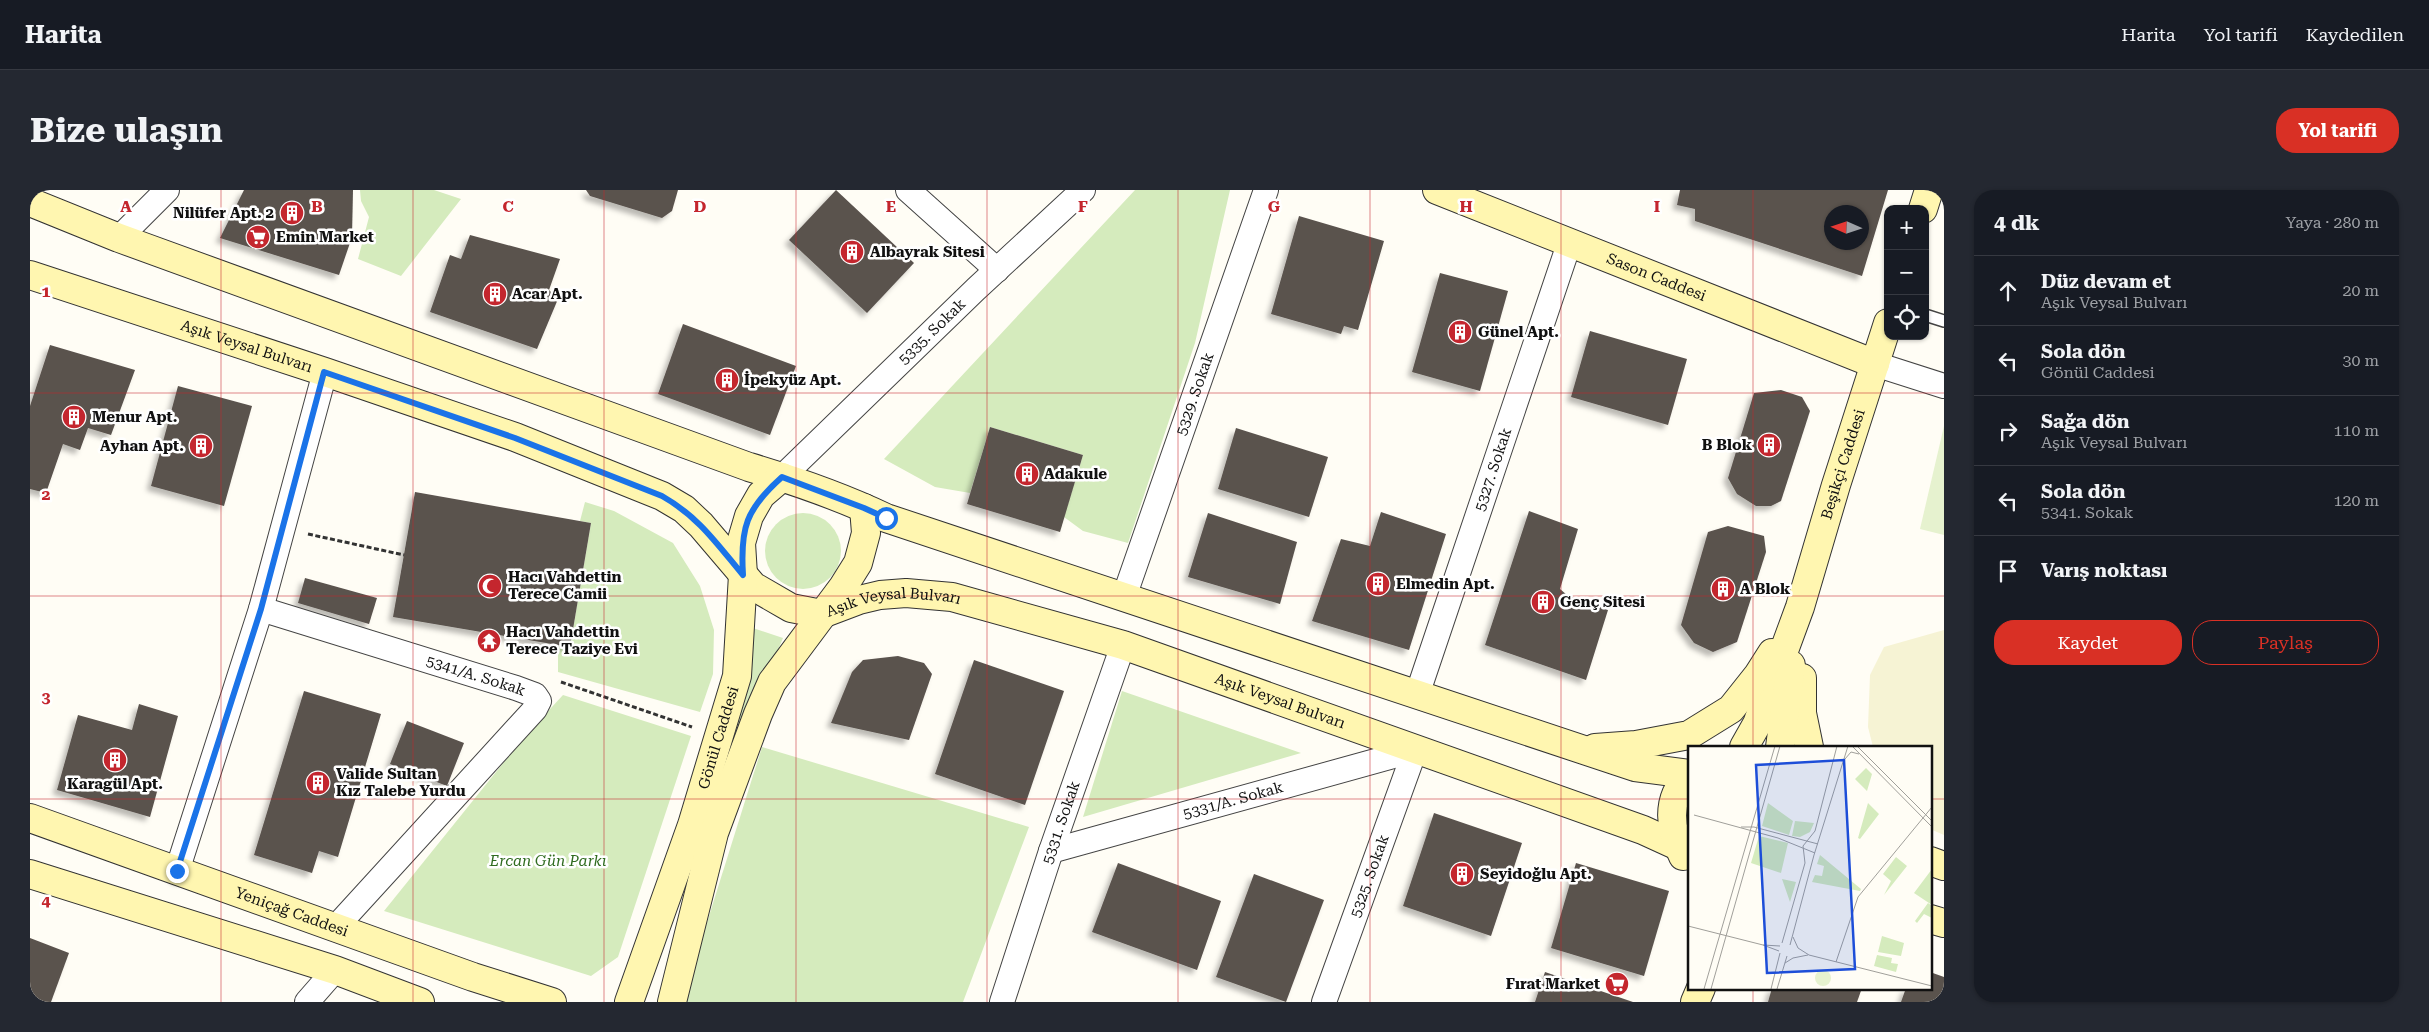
<!DOCTYPE html>
<html lang="tr">
<head>
<meta charset="utf-8">
<style>
  :root { --surface:#171b24; --page:#242831; --text:#f1f3f6; --muted:#9ea1a6; --line:#363941; --accent:#d93025 }
  body { margin:0; font-family:"Roboto Serif",serif; background:var(--page); color:var(--text) }
  .controls { position:absolute; right:15px; top:15px; display:grid; overflow:hidden; border-radius:10px; box-shadow:0 1px 4px #0004 }
  .controls button { width:45px; height:45px; display:grid; place-items:center; padding:0; border:0; border-bottom:1px solid var(--line); background:var(--surface); color:var(--text); font:25px sans-serif }
  .compass { position:absolute; left:1794px; top:15px; width:45px; height:45px; border-radius:50%; background:var(--surface); box-shadow:0 1px 4px #0004; rotate:273deg }
  .stop { position:absolute; width:15px; height:15px; margin:-11px; border:4px solid #1a73e8; border-radius:50%; background:#fff }
  .stop.end { background:#1a73e8; border-color:#fff; box-shadow:0 1px 5px #0008 }
  .list { margin:0; padding:0; list-style:none }
  h2 { display:flex; justify-content:space-between; align-items:center; height:65px; margin:0; padding:0 20px; font-size:21px }
  h2 small { font-size:16px; font-weight:400; color:var(--muted) }
  .list li { display:grid; grid-template-columns:32px 1fr auto; gap:15px; align-items:center; box-sizing:border-box; height:70px; padding:0 20px; border-top:1px solid var(--line) }
  .list b { display:block; font-size:19px; white-space:nowrap }
  .list p { margin:0; font-size:16px; white-space:nowrap; color:var(--muted) }
  .list em { font-size:16px; font-style:normal; color:var(--muted) }
  .actions { display:flex; gap:10px; padding:15px 20px }
  .actions a { flex:1; padding:11px 0; border:1px solid var(--accent); border-radius:20px; text-align:center; font-size:18px; color:var(--accent) }
  .actions .main { background:var(--accent); color:#fff }
  .icon { flex:none; width:28px; height:28px; fill:none; stroke:currentColor; stroke-width:2; stroke-linecap:round; stroke-linejoin:round }
  .map { position:relative; flex:none; width:1914px; height:812px; overflow:hidden; border-radius:20px }
  header { display:flex; align-items:center; gap:30px; box-sizing:border-box; height:70px; padding:0 25px; background:var(--surface); border-bottom:1px solid var(--line) }
  header strong { font-size:24px }
  nav { display:flex; gap:28px; margin-inline-start:auto; font-size:18px }
  .intro { display:flex; align-items:center; justify-content:space-between; box-sizing:border-box; height:120px; padding:0 30px }
  h1 { margin:0; font-size:35px }
  .button { padding:12px 22px; border-radius:20px; background:var(--accent); color:#fff; font-size:18px; font-weight:700 }
  main { display:flex; gap:30px; padding:0 30px }
  aside { flex:1; background:var(--surface); border-radius:20px; box-shadow:0 1px 4px #0004 }
  .map>svg:first-child { display:block }
</style>
</head>
<body>
<header>
<strong>Harita</strong>
<nav><a>Harita</a><a>Yol tarifi</a><a>Kaydedilen</a></nav>
</header>
<div class="intro"><h1>Bize ulaşın</h1><a class="button">Yol tarifi</a></div>
<main>
<div class="map">
<svg width="1914" height="812" viewBox="0 0 1914 812">
  <defs>
    <filter id="shadow"><feDropShadow dx="-4.5" dy="4.5" stdDeviation="2.5" flood-color="#0004"/></filter>
  </defs>
  <rect width="100%" height="100%" fill="#fffdf5"/>
  <!-- farmland -->
  <polygon fill="#f6f3d4" points="1914,440 1914,645 1900,639 1900,557 1843,557 1838,537 1840,485 1854,457"/>
  <!-- green -->
  <g fill="#d5ebbd">
    <polygon points="330,0 404,0 431,9 371,86 328,69 339,27 331,11"/>
    <polygon points="1105,0 1200,0 1165,153 1098,353 1053,341 1034,327 1053,265 960,237 940,303 905,297 854,269"/>
    <polygon points="555,312 584,321 643,353 670,396 684,440 683,484 670,522 528,482 528,456 540,457 561,333 550,331"/>
    <circle cx="773" cy="361" r="38"/>
    <polygon points="723,438 753,448 706,560 697,556"/>
    <polygon points="1092,501 1271,563 1053,627"/>
    <polygon points="533,505 661,546 588,767 561,786 354,721 495,546"/>
    <polygon points="732,557 999,637 933,812 652,812"/>
  </g>
  <!-- pitch -->
  <polygon fill="#e6f2cf" points="1914,236 1914,345 1890,339"/>
  <!-- building -->
  <g fill="#5a524d" fill-rule="evenodd" filter="url(#shadow)">
    <polygon points="214,0 323,0 322,47 309,85 190,48"/>
    <polygon points="556,0 648,0 642,21 632,28 560,6"/>
    <polygon points="806,0 884,73 837,123 759,50"/>
    <path d="M1650,0h208l-26,86 -167,-55v-12l-18,-4zM1802,22h30v30h-30z"/>
    <polygon points="1269,26 1354,51 1328,140 1314,136 1311,144 1241,124"/>
    <polygon points="440,45 530,69 519,100 528,109 507,159 400,122 420,65 431,69"/>
    <polygon points="1410,83 1478,101 1450,201 1382,182"/>
    <polygon points="653,134 766,176 740,245 628,204"/>
    <polygon points="1560,141 1657,169 1638,235 1541,207"/>
    <polygon points="20,155 105,180 81,245 58,238 50,260 33,254 16,303 0,299 0,216"/>
    <polygon points="148,196 222,216 194,316 121,296"/>
    <polygon points="1751,200 1772,207 1780,221 1751,311 1741,316 1726,316 1707,304 1698,288 1724,203"/>
    <polygon points="960,237 1053,265 1030,342 937,314"/>
    <polygon points="1206,238 1298,267 1279,327 1188,299"/>
    <polygon points="385,302 561,333 540,457 363,427"/>
    <polygon points="1499,321 1548,339 1530,399 1537,405 1578,420 1556,490 1455,455"/>
    <polygon points="1351,322 1416,344 1379,460 1282,431 1311,349 1340,356"/>
    <polygon points="1178,323 1267,352 1250,414 1158,387"/>
    <polygon points="1698,336 1734,346 1736,362 1707,452 1683,462 1664,453 1651,435 1678,342"/>
    <polygon points="275,388 347,408 339,434 268,413"/>
    <polygon points="868,466 894,473 902,484 879,550 801,533 822,482 833,470"/>
    <polygon points="944,470 1034,501 995,615 905,584"/>
    <polygon points="274,501 351,524 308,667 289,661 282,683 224,665"/>
    <polygon points="109,514 148,526 120,627 27,600 48,525 102,540"/>
    <polygon points="377,531 434,553 417,596 360,574"/>
    <polygon points="1404,623 1492,653 1461,746 1373,716"/>
    <polygon points="1088,673 1191,711 1167,780 1062,742"/>
    <polygon points="1546,673 1639,701 1614,786 1521,758"/>
    <polygon points="1224,684 1294,710 1256,812 1186,787"/>
    <polygon points="0,748 39,763 21,812 0,812"/>
    <polygon points="1515,782 1603,812 1505,812"/>
    <polygon points="1900,782 1914,787 1914,812 1871,812 1876,798 1900,798"/>
    <polygon points="1742,798 1832,798 1827,812 1738,812"/>
  </g>
  <g fill="none" stroke-linecap="round" stroke-linejoin="round">
    <!-- lane casing -->
    <g stroke="#444" stroke-width="14">
      <polyline id="lane" points="1895,125 1914,131"/>
    </g>
    <!-- street casing -->
    <g stroke="#444" stroke-width="26">
      <g id="street">
        <polyline points="878,0 967,80"/>
        <polyline points="89,48 137,0"/>
        <polyline points="1845,174 1914,196"/>
        <path id="s1" d="M752,287l194,-188 107,-99"/>
        <path id="s2" d="M1094,407l142,-407"/>
        <path id="s3" d="M231,419l255,79 19,7 4,6 -4,8 -200,219"/>
        <path id="s4" d="M1387,505l152,-451"/>
        <path id="s5" d="M1021,661l364,-101"/>
        <polyline points="147,681 231,419 295,182"/>
        <polyline points="277,812 305,780"/>
        <path id="s6" d="M972,812l49,-151 72,-206"/>
        <path id="s7" d="M1294,812l91,-252"/>
      </g>
    </g>
    <!-- secondary casing -->
    <g stroke="#333" stroke-width="30">
      <g id="secondary">
        <path id="s8" d="M1407,0l438,174"/>
        <path d="M0,12l89,36 630,229c47,14 93,30 137,51l749,249 54,7"/>
        <polyline points="1893,19 1899,0"/>
        <path id="s9" d="M0,85l295,97 190,65 147,59 22,13 17,16 52,61 38,22 31,6 37,-14 21,-5 26,-2 46,4 171,48 520,185 35,16"/>
        <polyline points="1772,488 1772,523 1779,557"/>
        <path id="s10" d="M1714,557l13,-23 43,-117 36,-122 52,-162"/>
        <polyline points="1750,557 1761,475"/>
        <polyline points="1565,558 1606,555 1659,545 1701,519 1728,485 1742,463"/>
        <path id="s11" d="M0,628l443,159 79,25"/>
        <path d="M1653,666c-13,-25 -18,-58 6,-79"/>
        <polyline points="1900,671 1914,676"/>
        <polyline points="0,684 305,780 390,812"/>
        <polyline points="1900,729 1914,733"/>
        <path id="s12" d="M599,812l63,-177 45,-149 6,-101 -2,-32 8,-27 12,-21 21,-18"/>
        <polyline points="642,812 684,643 728,524 742,492 813,397 828,373 836,343 834,318"/>
        <polyline points="1665,812 1671,798"/>
      </g>
    </g>
    <!-- path -->
    <g stroke="#333" stroke-width="3" stroke-dasharray="5 2.5" stroke-linecap="butt">
      <polyline points="278,344 374,365"/>
      <polyline points="531,492 662,537"/>
    </g>
    <!-- lane -->
    <use href="#lane" stroke="#fff" stroke-width="11"/>
    <!-- street -->
    <use href="#street" stroke="#fff" stroke-width="24"/>
    <!-- secondary -->
    <use href="#secondary" stroke="#fff6b0" stroke-width="28"/>
  </g>
  <g fill="none" stroke-linecap="round" stroke-linejoin="round">
    <!-- route -->
    <path stroke="#1a73e8" stroke-width="6" d="M147,681l84,-262 63,-237 191,66 147,58c37,21 55,48 81,79 -3,-47 3,-66 39,-98l82,31 22,10"/>
  </g>
  <!-- grid -->
  <path fill="none" stroke="#c4262e" stroke-width="1" stroke-opacity="0.55" d="M191,0v812M383,0v812M574,0v812M766,0v812M957,0v812M1148,0v812M1340,0v812M1531,0v812M1723,0v557M0,203h1914M0,406h1914M0,609h1659M1900,609h14M1723,798v14"/>
  <!-- icons -->
  <defs>
    <g id="building-disc" transform="scale(1.25)"><circle r="9.5" fill="#c4262e" stroke="#fff"/><path d="M-4-6H4V6H1V3H-1V6H-4ZM-2.5-4.3h1.7v1.8h-1.7ZM.8-4.3h1.7v1.8H.8ZM-2.5-1h1.7V.8h-1.7ZM.8-1h1.7V.8H.8Z" fill="#fff"/></g>
    <g id="supermarket-disc" transform="scale(1.25)"><circle r="9.5" fill="#c4262e" stroke="#fff"/><path d="M-6-5.5h2.5l.6 2H6L4.5 2H-2.5L-4.4-4H-6ZM-1.5 3.2a1.3 1.3 0 1 0 .1 0ZM3 3.2a1.3 1.3 0 1 0 .1 0Z" fill="#fff"/></g>
    <g id="mosque-disc" transform="scale(1.25)"><circle r="9.5" fill="#c4262e" stroke="#fff"/><path d="M3.5-4.9A6 6 0 1 0 3.5 4.9A5 5 0 1 1 3.5-4.9Z" fill="#fff"/></g>
    <g id="temple-disc" transform="scale(1.25)"><circle r="9.5" fill="#c4262e" stroke="#fff"/><path d="M0-6L5-2H3V0L6.5 2.5H4V6H1.5V3h-3V6H-4V2.5H-6.5L-3 0V-2H-5Z" fill="#fff"/></g>
  </defs>
  <g fill-rule="evenodd">
    <use href="#building-disc" x="262" y="23"/>
    <use href="#supermarket-disc" x="228" y="47"/>
    <use href="#building-disc" x="822" y="62"/>
    <use href="#building-disc" x="465" y="104"/>
    <use href="#building-disc" x="1430" y="142"/>
    <use href="#building-disc" x="697" y="190"/>
    <use href="#building-disc" x="44" y="227"/>
    <use href="#building-disc" x="1739" y="255"/>
    <use href="#building-disc" x="171" y="256"/>
    <use href="#building-disc" x="997" y="284"/>
    <use href="#building-disc" x="1348" y="394"/>
    <use href="#mosque-disc" x="460" y="396"/>
    <use href="#building-disc" x="1693" y="399"/>
    <use href="#building-disc" x="1513" y="412"/>
    <use href="#temple-disc" x="459" y="451"/>
    <use href="#building-disc" x="85" y="570"/>
    <use href="#building-disc" x="288" y="593"/>
    <use href="#building-disc" x="1432" y="684"/>
    <use href="#supermarket-disc" x="1587" y="794"/>
  </g>
  <g text-anchor="middle" stroke-width="5" stroke-linejoin="round" paint-order="stroke">
    <!-- poi labels -->
    <g font-size="15" font-weight="bold" fill="#111" stroke="#fff" text-anchor="start">
      <text x="244" y="28" text-anchor="end">Nilüfer Apt. 2</text>
      <text x="246" y="52">Emin Market</text>
      <text x="840" y="67">Albayrak Sitesi</text>
      <text x="482" y="109">Acar Apt.</text>
      <text x="1448" y="147">Günel Apt.</text>
      <text x="714" y="195">İpekyüz Apt.</text>
      <text x="62" y="232">Menur Apt.</text>
      <text x="1722" y="260" text-anchor="end">B Blok</text>
      <text x="154" y="261" text-anchor="end">Ayhan Apt.</text>
      <text x="1014" y="289">Adakule</text>
      <text x="478" y="392">Hacı Vahdettin<tspan x="478" dy="17">Terece Camii</tspan></text>
      <text x="1366" y="399">Elmedin Apt.</text>
      <text x="1710" y="404">A Blok</text>
      <text x="1530" y="417">Genç Sitesi</text>
      <text x="476" y="447">Hacı Vahdettin<tspan x="476" dy="17">Terece Taziye Evi</tspan></text>
      <text x="306" y="589">Valide Sultan<tspan x="306" dy="17">Kız Talebe Yurdu</tspan></text>
      <text x="85" y="599" text-anchor="middle">Karagül Apt.</text>
      <text x="1450" y="689">Seyidoğlu Apt.</text>
      <text x="1570" y="799" text-anchor="end">Fırat Market</text>
    </g>
    <!-- street labels -->
    <g font-size="15" fill="#111" stroke="#fff">
      <text dy="5" stroke="none"><textPath href="#s8" startOffset="236">Sason Caddesi</textPath></text>
      <text dy="5" stroke="none"><textPath href="#s1" startOffset="209">5335. Sokak</textPath></text>
      <text dy="5" stroke="none"><textPath href="#s9" startOffset="228">Aşık Veysal Bulvarı</textPath></text>
      <text dy="5" stroke="none"><textPath href="#s2" startOffset="215">5329. Sokak</textPath></text>
      <text dy="5" stroke="none"><textPath href="#s10" startOffset="300">Beşikçi Caddesi</textPath></text>
      <text dy="5" stroke="none"><textPath href="#s4" startOffset="238">5327. Sokak</textPath></text>
      <text dy="5" stroke="none"><textPath href="#s9" startOffset="948">Aşık Veysal Bulvarı</textPath></text>
      <text dy="5" stroke="none"><textPath href="#s3" startOffset="225">5341/A. Sokak</textPath></text>
      <text dy="5" stroke="none"><textPath href="#s9" startOffset="1352">Aşık Veysal Bulvarı</textPath></text>
      <text dy="5" stroke="none"><textPath href="#s12" startOffset="279">Gönül Caddesi</textPath></text>
      <text dy="5" stroke="none"><textPath href="#s5" startOffset="189">5331/A. Sokak</textPath></text>
      <text dy="5" stroke="none"><textPath href="#s6" startOffset="189">5331. Sokak</textPath></text>
      <text dy="5" stroke="none"><textPath href="#s7" startOffset="134">5325. Sokak</textPath></text>
      <text dy="5" stroke="none"><textPath href="#s11" startOffset="278">Yeniçağ Caddesi</textPath></text>
    </g>
    <!-- park labels -->
    <g font-size="15" font-style="italic" fill="#2f6b1f" stroke="#fff">
      <text x="518" y="676">Ercan Gün Parkı</text>
    </g>
  </g>
  <!-- overview -->
  <g transform="translate(1658 556)">
    <rect width="244" height="244" fill="#fffdf5"/>
    <path d="M178,22l6,6 -5,17 -12,-12zM80,57l25,18 -4,14 -27,-9zM180,57l11,11 -19,25 -2,-1zM107,75l19,2 -4,9 -10,5 -8,-1zM71,90l29,7 -7,30 -30,-10zM132,109l41,34 -1,2 -48,-9 3,-7 7,1 2,-10 -7,-2zM208,111l11,9 -23,29 7,-14 -8,-7zM244,123v36l-18,-12zM94,133l14,3 -6,20zM240,157l4,3v12l-8,-4 -7,9 -2,-2zM194,190l22,7 -3,13 -23,-4zM189,209l15,3 -1,5 7,1 -2,8 -22,-6z" fill="#d5ebbd"/>
    <path d="M127 232a8 8 0 1 1 16 0a8 8 0 1 1-16 0Z" fill="#e6f2cf"/>
    <path fill="none" stroke="#a09f9a" stroke-width="1" d="M164,0l80,81M169,0l75,75M157,13l6,-7 8,2M6,69l84,23 37,15M53,81h13l64,17M0,180l75,19M105,191l5,11 11,7M94,197l23,-80 -2,-17 12,-15 22,-85M102,199l24,-90 34,-109M91,205l-16,-6 17,1M121,209l123,31M148,216l22,-65 74,-90M97,217l8,-5 15,-3M16,243l71,-243M23,243l69,-243M83,243l9,-36M89,243l10,-33"/>
    <path fill="#1d4ed8" fill-opacity="0.15" stroke="#1d4ed8" stroke-width="2.5" d="M156,14l11,209 -88,4 -11,-208z"/>
    <rect width="244" height="244" fill="none" stroke="#111" stroke-width="2.5"/>
  </g>
  <g font-size="16" text-anchor="middle" font-weight="bold" fill="#c4262e" stroke="#fff" stroke-width="5" stroke-linejoin="round" paint-order="stroke">
    <text x="96" y="22">A</text>
    <text x="287" y="22">B</text>
    <text x="478" y="22">C</text>
    <text x="670" y="22">D</text>
    <text x="861" y="22">E</text>
    <text x="1053" y="22">F</text>
    <text x="1244" y="22">G</text>
    <text x="1436" y="22">H</text>
    <text x="1627" y="22">I</text>
    <text x="16" y="107">1</text>
    <text x="16" y="310">2</text>
    <text x="16" y="513">3</text>
    <text x="16" y="716">4</text>
  </g>
</svg>
<div class="controls">
<button>+</button>
<button>−</button>
<button><svg class="icon" aria-label="locate" viewBox="0 0 24 24"><circle cx="12" cy="12" r="6"/><path d="M12 2v4M12 18v4M2 12h4M18 12h4"/></svg></button>
</div>
<svg class="compass" viewBox="-18 -18 36 36"><path d="M0-13l5 13h-10z" fill="#e53935"/><path d="M0 13l5-13h-10z" fill="#9ea1a6"/></svg>
<div class="stop" style="left:856px;top:328px"></div>
<div class="stop end" style="left:147px;top:681px"></div>
</div>
<aside>
<h2>4 dk<small>Yaya · 280 m</small></h2>
<ul class="list">
<li><svg class="icon" aria-label="ahead" viewBox="0 0 24 24"><path d="M12 20V5M6 11l6-6 6 6"/></svg><div><b>Düz devam et</b><p>Aşık Veysal Bulvarı</p></div><em>20 m</em></li>
<li><svg class="icon" aria-label="left" viewBox="0 0 24 24"><path d="M17 20v-9H6M10 6l-5 5 5 5"/></svg><div><b>Sola dön</b><p>Gönül Caddesi</p></div><em>30 m</em></li>
<li><svg class="icon" aria-label="right" viewBox="0 0 24 24"><path d="M7 20v-9h11M14 6l5 5-5 5"/></svg><div><b>Sağa dön</b><p>Aşık Veysal Bulvarı</p></div><em>110 m</em></li>
<li><svg class="icon" aria-label="left" viewBox="0 0 24 24"><path d="M17 20v-9H6M10 6l-5 5 5 5"/></svg><div><b>Sola dön</b><p>5341. Sokak</p></div><em>120 m</em></li>
<li><svg class="icon" aria-label="arrive" viewBox="0 0 24 24"><path d="M6 21V4h12l-3 4 3 4H6"/></svg><div><b>Varış noktası</b></div></li>
</ul>
<div class="actions"><a class="main">Kaydet</a><a>Paylaş</a></div>
</aside>
</main>
</body>
</html>
